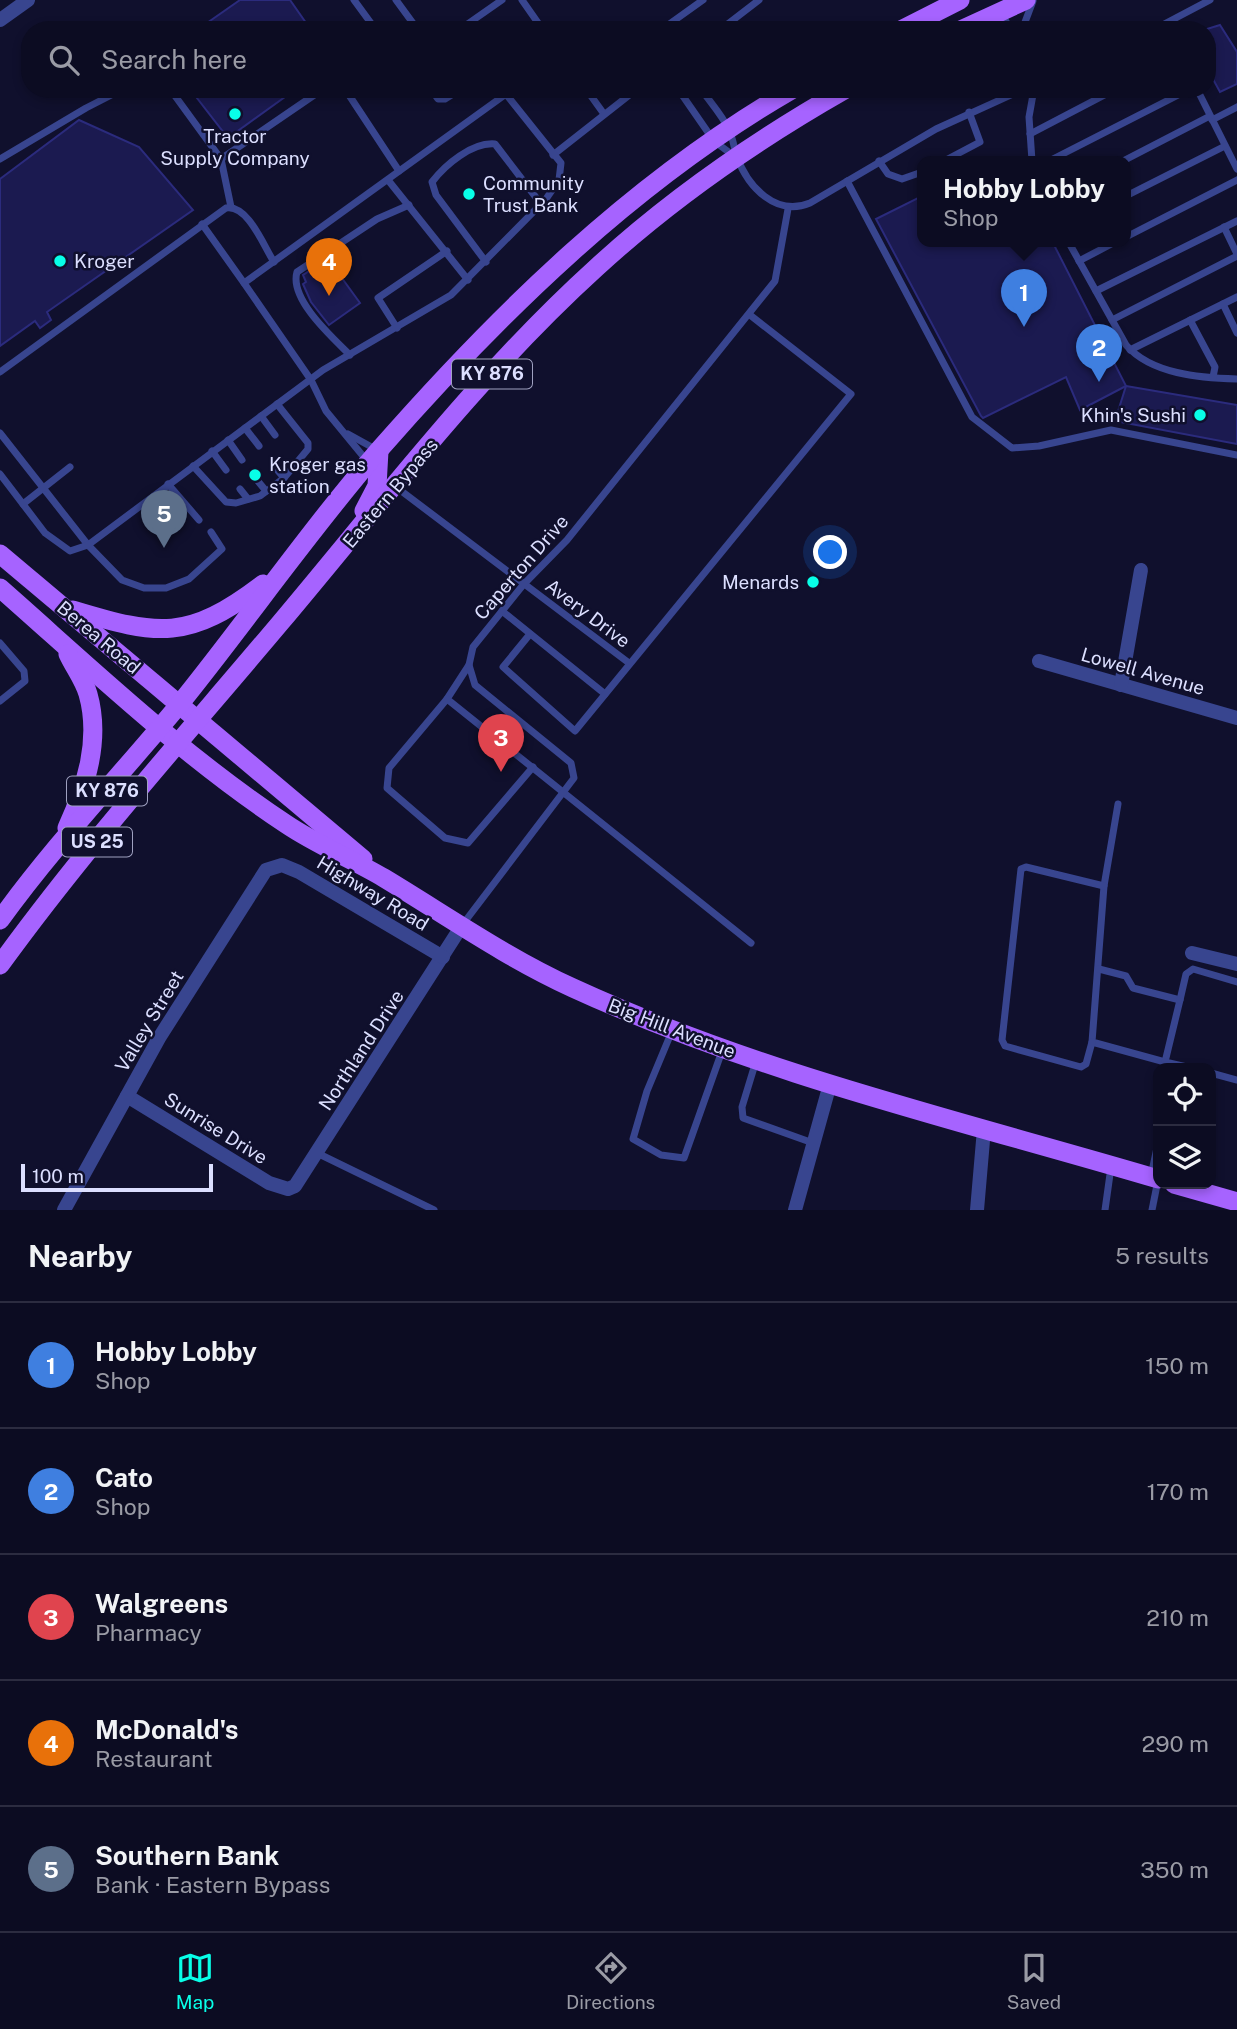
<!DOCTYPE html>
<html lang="en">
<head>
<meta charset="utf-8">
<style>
  :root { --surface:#0c0c22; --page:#15152a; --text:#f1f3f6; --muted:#9a9ba5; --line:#2c2c40; --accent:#08ffe8 }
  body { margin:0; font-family:"Public Sans",sans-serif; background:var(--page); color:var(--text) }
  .controls { position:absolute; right:21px; bottom:21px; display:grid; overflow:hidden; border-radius:14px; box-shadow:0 4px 10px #0003 }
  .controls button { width:63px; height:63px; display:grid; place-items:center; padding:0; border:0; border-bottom:2px solid var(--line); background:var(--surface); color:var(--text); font:35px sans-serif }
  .scale { position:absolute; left:21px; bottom:18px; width:192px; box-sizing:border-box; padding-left:7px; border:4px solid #dcdfff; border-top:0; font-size:19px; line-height:24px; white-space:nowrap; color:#dcdfff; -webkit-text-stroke:5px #10102d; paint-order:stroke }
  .you { position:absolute; left:831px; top:553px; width:24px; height:24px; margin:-18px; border:5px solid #fff; border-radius:50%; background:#1a73e8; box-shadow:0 0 0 10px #1a73e833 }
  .badge { display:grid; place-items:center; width:46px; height:46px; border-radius:50%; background:var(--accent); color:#fff; font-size:23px; font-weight:700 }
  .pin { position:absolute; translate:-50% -58px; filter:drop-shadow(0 2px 4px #0008) }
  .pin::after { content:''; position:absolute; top:37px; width:24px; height:21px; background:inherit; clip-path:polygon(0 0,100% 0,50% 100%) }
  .popup { position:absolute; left:917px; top:156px; width:214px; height:91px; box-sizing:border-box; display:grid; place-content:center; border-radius:14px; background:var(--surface); filter:drop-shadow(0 2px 5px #0005); font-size:23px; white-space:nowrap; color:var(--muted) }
  .popup b { font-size:26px; color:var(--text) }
  .popup::after { content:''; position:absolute; left:50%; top:100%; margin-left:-14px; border:14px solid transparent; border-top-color:var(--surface) }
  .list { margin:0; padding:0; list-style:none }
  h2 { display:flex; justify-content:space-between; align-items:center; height:91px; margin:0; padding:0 28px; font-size:30px }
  h2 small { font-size:23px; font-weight:400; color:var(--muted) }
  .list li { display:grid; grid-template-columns:46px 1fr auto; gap:21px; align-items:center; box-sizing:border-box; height:126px; padding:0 28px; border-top:2px solid var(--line) }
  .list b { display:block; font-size:26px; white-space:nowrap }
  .list p { margin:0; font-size:23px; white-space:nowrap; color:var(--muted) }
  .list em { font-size:23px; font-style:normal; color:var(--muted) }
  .icon { flex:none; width:38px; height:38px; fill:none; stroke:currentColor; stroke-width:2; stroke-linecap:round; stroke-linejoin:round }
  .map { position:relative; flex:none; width:1237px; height:1210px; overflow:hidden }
  .search { position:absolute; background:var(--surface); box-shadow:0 4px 10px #0003; left:21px; right:21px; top:21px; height:77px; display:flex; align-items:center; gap:18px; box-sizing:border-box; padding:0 24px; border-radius:28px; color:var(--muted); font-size:26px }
  .sheet { height:721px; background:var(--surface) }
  nav { display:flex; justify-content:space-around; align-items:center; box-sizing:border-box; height:98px; border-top:2px solid var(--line); background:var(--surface); font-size:19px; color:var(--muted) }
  nav a { display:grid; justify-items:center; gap:4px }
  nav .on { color:var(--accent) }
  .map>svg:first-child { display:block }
</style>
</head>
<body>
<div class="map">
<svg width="1237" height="1210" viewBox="0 0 1237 1210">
  <rect width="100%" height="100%" fill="#10102d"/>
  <!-- building -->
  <g fill="#1b1a50" stroke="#2b2b7d" stroke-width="2">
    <polygon points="240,0 290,0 311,30 197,30"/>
    <polygon points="1220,25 1237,52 1237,84 1220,92 1207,68 1207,29"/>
    <polygon points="190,89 296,89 228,138"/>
    <polygon points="79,120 139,147 193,210 47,312 51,320 40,328 35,321 0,346 0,179"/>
    <polygon points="922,196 922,241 1052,241 1126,386 1080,410 1066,377 983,418 981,416 876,219"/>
    <polygon points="325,261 328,265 331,263 360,303 329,325 311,302 303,284 306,282 303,275"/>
    <polygon points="1126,386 1237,405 1237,444 1115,421"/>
  </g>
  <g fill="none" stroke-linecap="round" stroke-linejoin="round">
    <!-- service -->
    <g stroke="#38458f" stroke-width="7">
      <polyline points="354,0 376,30"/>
      <polyline points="396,0 418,30"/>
      <polyline points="522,0 543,30"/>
      <polyline points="1001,13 1011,30"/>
      <polyline points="459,30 502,0"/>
      <polyline points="661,30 703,0"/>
      <polyline points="720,30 759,0"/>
      <polyline points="1022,30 1033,1"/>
      <polyline points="1153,30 1210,0"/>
      <polyline points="170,89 221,159"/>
      <polyline points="345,89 399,171"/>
      <polyline points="431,89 438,99 445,99 461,89"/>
      <polyline points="586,89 604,114"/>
      <polyline points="678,89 714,141 734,156"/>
      <path d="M701,89c9,13 22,27 28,41 4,8 5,18 8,27 11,30 39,60 73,46l126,-74 88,-40"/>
      <polyline points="1197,89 1237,169"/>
      <polyline points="1212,120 1237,107"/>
      <polyline points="1030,134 1116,89"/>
      <polyline points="553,155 637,89"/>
      <polyline points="0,159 86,108 123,89"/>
      <polyline points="879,161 888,174 902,179 922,172"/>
      <polyline points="944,161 980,142 969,112"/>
      <polyline points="1032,161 1029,117 1034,89"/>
      <polyline points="1049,161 1190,89"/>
      <polyline points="1123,161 1210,116"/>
      <polyline points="388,180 468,280"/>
      <polyline points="847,181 972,417 1012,448 1039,446 1111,430 1237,455"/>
      <polyline points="1126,196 1225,146"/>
      <polyline points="231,207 221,159 323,89"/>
      <polyline points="202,224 244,283"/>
      <polyline points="1224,227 1237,254"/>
      <polyline points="1126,237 1237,180"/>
      <path d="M1068,241l58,104c25,29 74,33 111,34"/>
      <polyline points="1079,261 1117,241"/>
      <path d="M486,262l-50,-67 -4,-13c13,-17 40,-40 63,-38l46,60"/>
      <polyline points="1096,291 1237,221"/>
      <polyline points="1223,304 1237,333"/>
      <polyline points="1112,320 1237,256"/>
      <polyline points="1190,320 1215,367 1213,377"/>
      <polyline points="397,328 378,298 447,251"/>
      <polyline points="1130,350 1237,297"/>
      <path d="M350,355c-18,-18 -61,-56 -53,-83l80,-53 32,-14"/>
      <path d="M0,372l226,-164c22,-4 38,39 48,54"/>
      <polyline points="261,416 275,435"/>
      <polyline points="245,428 259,446"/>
      <polyline points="0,433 88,545 122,580 144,588 166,588 189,579 222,549 211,532"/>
      <polyline points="348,434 377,450"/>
      <polyline points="228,440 242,460"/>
      <polyline points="212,451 226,470"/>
      <polyline points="364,463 363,456 326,411 311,380 244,283 506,94"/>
      <polyline points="193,466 226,502 236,503 260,496 284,478 308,449 308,443 277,404"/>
      <polyline points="274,466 284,478"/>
      <polyline points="0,474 45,533 70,551 88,545 323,370 451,295 546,199 559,180 561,163 502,89"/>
      <polyline points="257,480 266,491"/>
      <polyline points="168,484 199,520"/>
      <polyline points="396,487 629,663"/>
      <polyline points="240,489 248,499"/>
      <polyline points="23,504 70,467"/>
      <polyline points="502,611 605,694"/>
      <polyline points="530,634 503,667 575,731 851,394 750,315"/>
      <polyline points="0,643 24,671 25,681 0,701"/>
      <polyline points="469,665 447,699 751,943"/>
      <polyline points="447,699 389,768 387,788 445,838 468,843 533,767"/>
      <polyline points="1118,804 1104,886 1092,1042 1165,1062 1165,1068"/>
      <polyline points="463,924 574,778 571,763 475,685 469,665 473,647 523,585 567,540 775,281 788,209"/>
      <polyline points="1099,969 1126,976 1133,988 1180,1000 1165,1062 1191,1068"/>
      <polyline points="1180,1000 1186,974 1193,969 1237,982"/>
      <polyline points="672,1031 647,1091 633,1139 661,1155 684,1158 722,1051"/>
      <polyline points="1092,1042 1086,1064 1081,1067 1005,1046 1002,1040 1021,869 1026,867 1104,886"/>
      <polyline points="756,1061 742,1107 743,1118 813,1143"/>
      <polyline points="1211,1073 1237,1080"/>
      <polyline points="317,1153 434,1210"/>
      <polyline points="1151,1176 1158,1143"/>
      <polyline points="1105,1210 1111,1167"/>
      <polyline points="1152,1210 1158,1180"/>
    </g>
    <!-- minor -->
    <g stroke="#38458f" stroke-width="14">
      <polyline points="0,20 28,0"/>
      <polyline points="1039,661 1237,718"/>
      <polyline points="1121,685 1141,570"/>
      <polyline points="1192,953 1237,964"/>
      <polyline points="127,1096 269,1183 288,1189 295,1186 461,927"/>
      <polyline points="64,1210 159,1038 266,870 282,865 299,872 443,957"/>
      <polyline points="795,1210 830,1084"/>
      <polyline points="977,1210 984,1129"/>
    </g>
    <!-- primary -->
    <g stroke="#a663ff" stroke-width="19">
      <polyline points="901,30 960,0"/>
      <polyline points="961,30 1026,0"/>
      <polyline points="364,511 377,486 379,451"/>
      <polyline points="0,554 363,859"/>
      <path d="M0,588c92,81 183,168 286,236 31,21 66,35 98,54 63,38 123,80 189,110 187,86 389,133 585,191"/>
      <path d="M73,610c86,26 115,31 190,-26"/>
      <path d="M67,828c19,-42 34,-88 21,-134 -4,-14 -14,-27 -20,-40"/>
      <path d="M0,920c54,-75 119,-143 178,-214 68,-84 130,-174 201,-256 120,-137 255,-269 414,-361"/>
      <path d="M0,965c86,-119 186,-230 281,-343 101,-120 198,-248 315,-354 75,-69 162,-129 250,-179"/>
      <polyline points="1174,1184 1237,1202"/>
    </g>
  </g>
  <!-- markers -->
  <g fill="#08ffe8" stroke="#10102d" stroke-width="2.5">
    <circle cx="235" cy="114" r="7"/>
    <circle cx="469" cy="194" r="7"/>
    <circle cx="60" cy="261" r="7"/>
    <circle cx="1200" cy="415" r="7"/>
    <circle cx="255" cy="475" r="7"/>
    <circle cx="813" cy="582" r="7"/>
  </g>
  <g text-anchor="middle" stroke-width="5" stroke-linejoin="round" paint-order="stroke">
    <!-- shield labels -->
    <g fill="#10102d" stroke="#9fa1c0" stroke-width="2">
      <rect x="452" y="359.5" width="80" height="29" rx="5"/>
      <rect x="67" y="776.5" width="80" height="29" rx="5"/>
      <rect x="62" y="827.5" width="70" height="29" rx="5"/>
    </g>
    <g font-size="18" font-weight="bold" fill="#dcdfff">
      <text x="492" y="380">KY 876</text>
      <text x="107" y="797">KY 876</text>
      <text x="97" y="848">US 25</text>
    </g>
    <!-- poi labels -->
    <g font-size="19" fill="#dcdfff" stroke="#10102d" text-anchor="start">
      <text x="235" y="143" text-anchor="middle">Tractor<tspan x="235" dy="22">Supply Company</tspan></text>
      <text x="483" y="190">Community<tspan x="483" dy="22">Trust Bank</tspan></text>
      <text x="74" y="268">Kroger</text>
      <text x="1186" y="422" text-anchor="end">Khin's Sushi</text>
      <text x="269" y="471">Kroger gas<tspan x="269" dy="22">station</tspan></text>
      <text x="799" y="589" text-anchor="end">Menards</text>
    </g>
    <!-- street labels -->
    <g font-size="19" fill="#dcdfff" stroke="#10102d">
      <text transform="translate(390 493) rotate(-50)" y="7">Eastern Bypass</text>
      <text transform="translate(521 567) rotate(-49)" y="7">Caperton Drive</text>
      <text transform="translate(588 613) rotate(37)" y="7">Avery Drive</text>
      <text transform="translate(99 637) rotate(40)" y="7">Berea Road</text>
      <text transform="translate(1143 671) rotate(16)" y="7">Lowell Avenue</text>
      <text transform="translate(373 893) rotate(31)" y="7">Highway Road</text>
      <text transform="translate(149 1021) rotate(-59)" y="7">Valley Street</text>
      <text transform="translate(672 1028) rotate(21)" y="7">Big Hill Avenue</text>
      <text transform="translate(361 1050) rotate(-57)" y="7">Northland Drive</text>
      <text transform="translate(216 1128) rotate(32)" y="7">Sunrise Drive</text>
    </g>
  </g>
</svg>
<div class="controls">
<button><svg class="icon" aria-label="locate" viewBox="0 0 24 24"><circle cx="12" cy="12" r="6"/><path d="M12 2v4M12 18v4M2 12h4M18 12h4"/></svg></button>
<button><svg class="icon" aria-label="layers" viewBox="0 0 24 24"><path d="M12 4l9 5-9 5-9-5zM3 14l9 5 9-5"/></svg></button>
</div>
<div class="scale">100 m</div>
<div class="you"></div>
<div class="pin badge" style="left:1024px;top:327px;background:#3f7fe0">1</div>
<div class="popup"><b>Hobby Lobby</b>Shop</div>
<div class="pin badge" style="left:1099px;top:382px;background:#3f7fe0">2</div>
<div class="pin badge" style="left:501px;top:772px;background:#e0444e">3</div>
<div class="pin badge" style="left:329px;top:296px;background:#e8710a">4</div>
<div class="pin badge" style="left:164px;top:548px;background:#5c6f8a">5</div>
<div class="search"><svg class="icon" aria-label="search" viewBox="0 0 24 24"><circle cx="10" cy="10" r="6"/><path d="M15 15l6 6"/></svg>Search here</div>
</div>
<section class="sheet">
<h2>Nearby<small>5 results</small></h2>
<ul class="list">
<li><span class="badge" style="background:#3f7fe0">1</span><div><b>Hobby Lobby</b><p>Shop</p></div><em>150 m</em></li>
<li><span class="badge" style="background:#3f7fe0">2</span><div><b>Cato</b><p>Shop</p></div><em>170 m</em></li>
<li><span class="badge" style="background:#e0444e">3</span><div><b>Walgreens</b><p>Pharmacy</p></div><em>210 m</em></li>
<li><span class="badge" style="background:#e8710a">4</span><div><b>McDonald's</b><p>Restaurant</p></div><em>290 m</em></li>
<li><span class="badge" style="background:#5c6f8a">5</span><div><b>Southern Bank</b><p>Bank · Eastern Bypass</p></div><em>350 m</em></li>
</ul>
</section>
<nav>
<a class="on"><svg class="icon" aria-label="map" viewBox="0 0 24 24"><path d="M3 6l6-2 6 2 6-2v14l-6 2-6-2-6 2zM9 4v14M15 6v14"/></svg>Map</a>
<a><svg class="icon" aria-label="directions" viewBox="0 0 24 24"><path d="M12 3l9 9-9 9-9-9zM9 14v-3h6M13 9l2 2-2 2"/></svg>Directions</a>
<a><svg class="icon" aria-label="saved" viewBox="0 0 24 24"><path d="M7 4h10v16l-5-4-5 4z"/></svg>Saved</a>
</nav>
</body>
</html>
